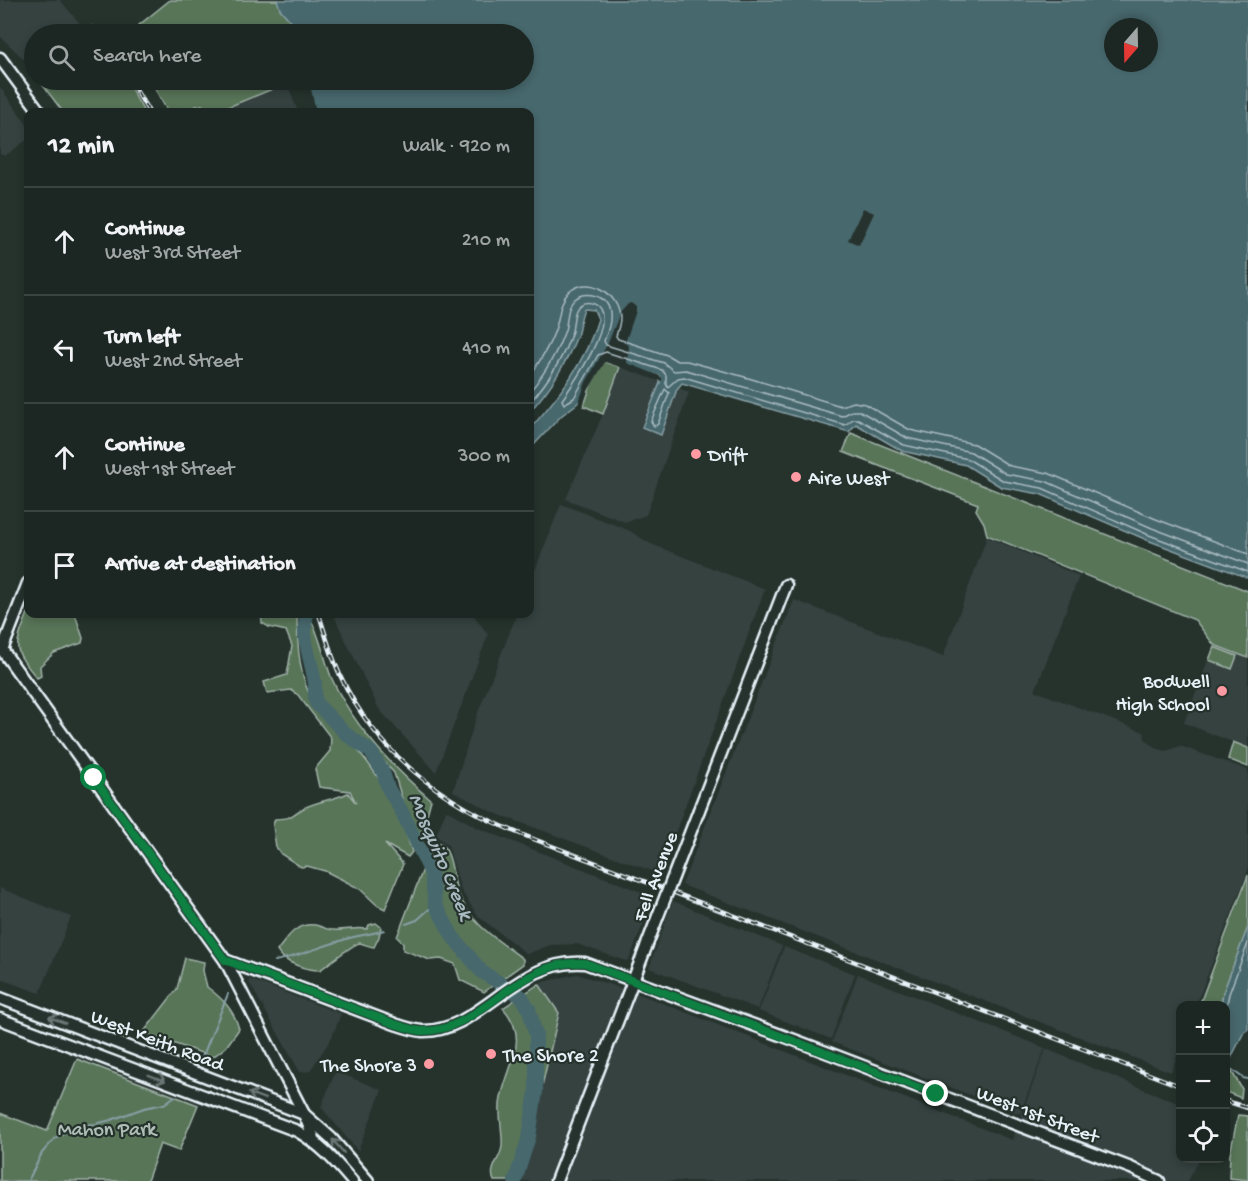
<!DOCTYPE html>
<html lang="en">
<head>
<meta charset="utf-8">
<style>
  :root { --surface:#1c2622; --page:#252e2a; --text:#f1f3f6; --muted:#a0a5a5; --line:#3a4340 }
  body { margin:0; font-family:"Gochi Hand",sans-serif; background:var(--page); color:var(--text) }
  .controls { position:absolute; right:18px; bottom:18px; display:grid; overflow:hidden; border-radius:12px; box-shadow:0 3px 9px #0003 }
  .controls button { width:54px; height:54px; display:grid; place-items:center; padding:0; border:0; border-bottom:2px solid var(--line); background:var(--surface); color:var(--text); font:30px sans-serif }
  .compass { position:absolute; left:1104px; top:18px; width:54px; height:54px; border-radius:50%; background:var(--surface); box-shadow:0 3px 9px #0003; rotate:200deg }
  .stop { position:absolute; width:18px; height:18px; margin:-14px; border:4px solid #0b8043; border-radius:50%; background:#fff }
  .stop.end { background:#0b8043; border-color:#fff; box-shadow:0 2px 6px #0008 }
  .list { margin:0; padding:0; list-style:none }
  h2 { display:flex; justify-content:space-between; align-items:center; height:78px; margin:0; padding:0 24px; font-size:26px }
  h2 small { font-size:20px; font-weight:400; color:var(--muted) }
  .list li { display:grid; grid-template-columns:39px 1fr auto; gap:18px; align-items:center; box-sizing:border-box; height:108px; padding:0 24px; border-top:2px solid var(--line) }
  .list b { display:block; font-size:22px; white-space:nowrap }
  .list p { margin:0; font-size:20px; white-space:nowrap; color:var(--muted) }
  .list em { font-size:20px; font-style:normal; color:var(--muted) }
  .icon { flex:none; width:33px; height:33px; fill:none; stroke:currentColor; stroke-width:2; stroke-linecap:round; stroke-linejoin:round }
  .map { position:relative; flex:none; width:1248px; height:1181px; overflow:hidden }
  .search { position:absolute; background:var(--surface); box-shadow:0 3px 9px #0003; left:24px; top:24px; width:510px; height:66px; display:flex; align-items:center; gap:15px; box-sizing:border-box; padding:0 21px; border-radius:33px; color:var(--muted); font-size:22px }
  .panel { position:absolute; background:var(--surface); box-shadow:0 3px 9px #0003; left:24px; top:108px; width:510px; height:510px; border-radius:12px }
  .map>svg:first-child { display:block }
</style>
</head>
<body>
<div class="map">
<svg width="1248" height="1181" viewBox="0 0 1248 1181">
  <rect width="100%" height="100%" fill="#26332d"/>
  <filter id="ink" filterUnits="userSpaceOnUse"><feTurbulence type="fractalNoise" baseFrequency=".0167" numOctaves="2"/><feDisplacementMap in="SourceGraphic" scale="12" xChannelSelector="R" yChannelSelector="G"/><feConvolveMatrix kernelMatrix="1 2 1 2 8 2 1 2 1" color-interpolation-filters="sRGB"/></filter>
  <g filter="url(#ink)">
    <!-- built -->
    <g fill="#354241">
      <polygon points="0,0 60,0 88,33 86,34 34,34 34,69 0,36"/>
      <polygon points="287,83 298,112 216,112"/>
      <polygon points="0,87 28,126 28,139 5,156 0,154"/>
      <polygon points="620,367 689,392 646,515 625,522 566,499 603,414"/>
      <polygon points="561,504 628,530 651,544 765,589 660,874 492,812 453,791 477,715 517,614 530,614 530,583"/>
      <polygon points="987,537 1079,576 1035,691 1144,732 1145,739 1156,748 1166,751 1180,746 1248,770 1248,870 1196,1005 1180,1006 1180,1047 1171,1072 682,885 794,600 943,657"/>
      <polygon points="333,614 473,614 488,635 436,772 379,709"/>
      <polygon points="1214,645 1248,658 1248,748 1184,723"/>
      <polygon points="446,810 478,828 654,897 629,960 626,961 577,944 550,945 527,954 478,916 461,890 448,845 436,836"/>
      <polygon points="0,888 71,917 40,993 0,979"/>
      <polygon points="673,901 782,946 758,1009 649,968"/>
      <polygon points="784,947 855,974 831,1039 759,1011"/>
      <polygon points="577,974 639,994 1012,1140 1046,1049 1180,1104 1180,1158 1199,1159 1188,1181 521,1181 531,1150 542,1081 560,1013 539,983"/>
      <polygon points="858,974 1045,1048 1020,1114 832,1042"/>
      <polygon points="249,979 341,1014 332,1037 310,1071 300,1072 250,984"/>
      <polygon points="337,1072 382,1090 358,1151 321,1107 335,1073"/>
    </g>
    <!-- green -->
    <g fill="#597459" stroke="#a0b2a8" stroke-width="1.5">
      <polygon points="170,0 277,0 295,28 302,34 128,34"/>
      <polygon points="39,80 126,80 144,112 63,112"/>
      <polygon points="150,80 307,80 287,83 216,112 212,112 202,105 196,106 191,112 188,112 186,108 177,112 168,112"/>
      <polygon points="599,360 620,367 603,414 584,406"/>
      <polygon points="851,433 1248,591 1248,658 1214,645 1195,620 987,535 984,523 976,510 978,504 843,452"/>
      <path d="M28,613l47,1 8,24 -1,5 -28,10 -14,13 1,10 -4,2c-25,-30 -23,-29 -9,-65z"/>
      <path d="M261,614h36c0,32 2,65 19,94 15,15 32,30 45,46 23,28 41,64 51,98l-4,5 -23,-13 18,20 -18,45 -8,-4 -17,-16 -17,-9 -18,-9 -18,-5 -6,1 -20,-13 -5,-7 -3,-22 2,-6c19,-1 13,-2 27,-10 12,-7 31,-9 46,-16l8,10 -6,-12 -31,-4 -4,-18 15,-18 1,-13 -33,-43 -7,-5 -24,3 -3,-11 23,-7 5,-29 -6,-15 -17,-4 -7,-4z"/>
      <path d="M310,619c9,12 15,44 22,60 22,48 59,87 99,121l-8,29 -4,7 -14,-28 -11,-35 -26,-29 -15,-10 -32,-34 -14,-65v-9z"/>
      <polygon points="1214,647 1237,656 1232,669 1209,660"/>
      <polygon points="1233,742 1248,748 1248,767 1228,759"/>
      <path d="M438,843c15,4 14,38 20,50 13,32 39,46 65,66v5l-39,28 -24,-12 -5,-16 -14,-5 -11,1 -27,-10v-7l-6,-6 33,-86z"/>
      <polygon points="1248,875 1248,927 1223,993 1221,1005 1199,1006"/>
      <path d="M376,923l5,4 -2,10 -5,10c-5,0 -9,-3 -14,-4 -6,0 -33,22 -40,27 -14,0 -36,-7 -43,-19 10,-13 19,-29 38,-26 6,1 12,5 18,5 12,1 22,-3 34,-1l2,-4z"/>
      <path d="M185,958l19,4 -1,9 4,16c16,12 27,23 32,42l-13,18 -13,10 -70,-24 34,-44z"/>
      <path d="M539,984l20,29 -39,168h-26c-6,-13 7,-22 8,-35 1,-13 -3,-26 -2,-42 4,-35 33,-63 3,-96z"/>
      <polygon points="77,1059 198,1105 179,1151 160,1144 147,1181 0,1181 0,1113 47,1131"/>
      <polygon points="1226,1062 1242,1089 1241,1098 1226,1092"/>
      <polygon points="1238,1115 1248,1116 1248,1180 1229,1178 1230,1154"/>
    </g>
    <!-- water -->
    <g fill="#47686d" stroke="#879fa5" stroke-width="1.5" fill-rule="evenodd">
      <path d="M277,0h971v578l-101,-38 -107,-46 -39,-7 -35,-22 -64,-14 -46,-27 -7,8 -167,-49 -5,6 -16,46 -19,-8 18,-44v-7l-56,-18 -25,44 -18,14 -31,33v-20c28,-32 56,-67 68,-110l-4,-9 -10,-1c-4,9 -4,18 -7,27 -11,28 -27,53 -47,75v-299h-220l-3,-32h217v-46h-222l-22,-25zM1113,27h36v36h-36z"/>
      <polygon points="1248,927 1248,1029 1244,1032 1227,1066 1226,1062 1226,1006 1221,1005 1223,993"/>
    </g>
    <!-- pier -->
    <g fill="#26332d">
      <polygon points="304,80 314,80 311,89 316,112 307,112 302,86"/>
      <polygon points="863,208 874,213 859,245 848,240"/>
      <polygon points="631,303 636,307 636,311 625,343 629,346 627,363 658,375 662,378 662,381 605,362 581,403 577,407 586,382 608,343 620,313 628,304"/>
    </g>
    <g fill="none" stroke-linecap="round" stroke-linejoin="round">
      <!-- shore -->
      <g stroke="#a8bac0" stroke-width="1.5">
        <path d="M530,376c10,-15 21,-32 26,-49 4,-12 3,-25 13,-35 21,-18 50,2 51,26 0,6 -2,12 -4,18l2,3 49,16 10,6h10l58,16 96,29 13,-4 11,2 45,26 64,14 36,22 38,7 108,46 92,35"/>
        <polygon points="665,389 669,393 658,424 654,426 651,421"/>
        <path d="M530,391c14,-16 28,-40 35,-61 3,-10 1,-23 10,-31 6,-5 15,-5 22,-3 20,8 13,31 7,45l2,4 58,18 10,8 12,-1 156,46 10,-5h8l47,27 64,14 35,22 39,7 107,47 96,36"/>
        <path d="M530,402c17,-19 35,-46 42,-71 2,-8 1,-21 8,-26 6,-5 17,-2 20,4 12,20 -26,73 -38,91l2,4 10,-6 24,-43 8,-3 56,18 4,5v9l2,3 10,-9 6,-1 161,48 8,-6h5l46,26 64,14 36,22 38,7 107,47 99,37"/>
        <polyline points="1226,1008 1229,994 1248,943"/>
      </g>
      <!-- stream -->
      <g stroke="#879fa5" stroke-width="2">
        <polyline points="406,924 417,920 435,904"/>
        <path d="M275,961c23,-5 45,-14 68,-21 13,-5 27,-5 41,-10"/>
        <polyline points="202,1058 228,994"/>
        <polyline points="1227,1064 1227,1066 1243,1078 1248,1079"/>
        <polyline points="28,1181 42,1153 55,1138 78,1125 95,1124 111,1120 144,1108 164,1104 175,1096"/>
      </g>
      <!-- river -->
      <path stroke="#47686d" stroke-width="14" d="M307,614c-7,23 5,46 8,70 0,7 -1,12 1,19l30,31 25,18 12,20 5,16 14,24 29,61 4,31 18,33 29,35 40,25 7,12 7,27v55l-7,46 -14,44"/>
      <!-- secondary casing -->
      <g stroke="#e8f1f8" stroke-width="15">
        <g id="secondary">
          <polyline points="0,58 40,112"/>
          <polyline points="0,647 225,960 304,1114 315,1141"/>
          <polyline points="2,650 28,583"/>
          <polyline points="699,810 786,585"/>
          <path d="M225,960l170,64c9,3 17,6 27,7 58,2 94,-74 163,-68l212,78 334,127 28,13"/>
          <polyline points="0,998 304,1114 331,1138 368,1181"/>
          <path d="M0,1019l297,112c24,14 37,29 55,50"/>
          <polyline points="556,1181 646,947"/>
        </g>
      </g>
      <!-- secondary -->
      <use href="#secondary" stroke="#26332d" stroke-width="10"/>
      <!-- rail casing -->
      <g stroke="#e8f1f8" stroke-width="4.5">
        <g id="rail">
          <polyline points="92,28 97,34"/>
          <polyline points="130,80 149,112"/>
          <path d="M319,614c6,20 12,41 21,61 36,78 104,129 183,160l657,251"/>
          <polyline points="1226,1101 1248,1108"/>
        </g>
      </g>
      <!-- rail -->
      <use href="#rail" stroke="#26332d" stroke-width="2" stroke-dasharray="7" stroke-linecap="butt"/>
      <!-- secondary-bridge casing -->
      <g stroke="#e8f1f8" stroke-width="15" stroke-linecap="butt">
        <polyline id="secondary-bridge" points="646,947 699,810"/>
      </g>
      <!-- secondary-bridge -->
      <use href="#secondary-bridge" stroke="#26332d" stroke-width="10"/>
    </g>
    <!-- one-way arrows -->
    <defs><path id="oneway-shaft" d="M-6 0H5M1.5-3L5.5 0L1.5 3" fill="none" stroke-width="1.6" stroke-linecap="round" stroke-linejoin="round" transform="scale(1.5)"/></defs>
    <g stroke="#6a7674">
      <use href="#oneway-shaft" transform="translate(57 1020) rotate(-159)"/>
      <use href="#oneway-shaft" transform="translate(157 1078) rotate(21)"/>
      <use href="#oneway-shaft" transform="translate(257 1096) rotate(-159)"/>
      <use href="#oneway-shaft" transform="translate(338 1146) rotate(-131)"/>
    </g>
  </g>
  <g fill="none" stroke-linecap="round" stroke-linejoin="round" filter="url(#ink)">
    <!-- route -->
    <path stroke="#0b8043" stroke-width="8" d="M94,778l131,182 170,64c9,3 17,6 27,7 59,2 94,-73 163,-68l351,131"/>
  </g>
  <!-- markers -->
  <g fill="#ff9aa2" stroke="#26332d" stroke-width="2">
    <circle cx="696" cy="454" r="6"/>
    <circle cx="796" cy="477" r="6"/>
    <circle cx="1222" cy="691" r="6"/>
    <circle cx="491" cy="1054" r="6"/>
    <circle cx="429" cy="1064" r="6"/>
  </g>
  <g text-anchor="middle" stroke-width="4.5" stroke-linejoin="round" paint-order="stroke">
    <!-- poi labels -->
    <g font-size="20" fill="#e8f1f8" stroke="#26332d" text-anchor="start">
      <text x="708" y="461">Drift</text>
      <text x="808" y="484">Aire West</text>
      <text x="1210" y="687" text-anchor="end">Bodwell<tspan x="1210" dy="23">High School</tspan></text>
      <text x="503" y="1061">The Shore 2</text>
      <text x="417" y="1071" text-anchor="end">The Shore 3</text>
    </g>
    <!-- street labels -->
    <g font-size="20" fill="#e8f1f8" stroke="#26332d">
      <text transform="translate(654 876) rotate(-69)" y="7">Fell Avenue</text>
      <text transform="translate(158 1039) rotate(21)" y="7">West Keith Road</text>
      <text transform="translate(1038 1113) rotate(21)" y="7">West 1st Street</text>
    </g>
    <!-- park labels -->
    <g font-size="20" fill="#afbfb8" stroke="#26332d">
      <text x="107" y="1135">Mahon Park</text>
    </g>
    <!-- water labels -->
    <g font-size="21" font-style="italic" fill="#a8bac0" stroke="#26332d">
      <text transform="translate(442 856) rotate(67)" y="7">Mosquito Creek</text>
    </g>
  </g>
</svg>
<div class="controls">
<button>+</button>
<button>−</button>
<button><svg class="icon" aria-label="locate" viewBox="0 0 24 24"><circle cx="12" cy="12" r="6"/><path d="M12 2v4M12 18v4M2 12h4M18 12h4"/></svg></button>
</div>
<svg class="compass" viewBox="-18 -18 36 36"><path d="M0-13l5 13h-10z" fill="#e53935"/><path d="M0 13l5-13h-10z" fill="#a0a5a5"/></svg>
<div class="stop" style="left:94px;top:778px"></div>
<div class="stop end" style="left:936px;top:1094px"></div>
<div class="search"><svg class="icon" aria-label="search" viewBox="0 0 24 24"><circle cx="10" cy="10" r="6"/><path d="M15 15l6 6"/></svg>Search here</div>
<section class="panel">
<h2>12 min<small>Walk · 920 m</small></h2>
<ul class="list">
<li><svg class="icon" aria-label="ahead" viewBox="0 0 24 24"><path d="M12 20V5M6 11l6-6 6 6"/></svg><div><b>Continue</b><p>West 3rd Street</p></div><em>210 m</em></li>
<li><svg class="icon" aria-label="left" viewBox="0 0 24 24"><path d="M17 20v-9H6M10 6l-5 5 5 5"/></svg><div><b>Turn left</b><p>West 2nd Street</p></div><em>410 m</em></li>
<li><svg class="icon" aria-label="ahead" viewBox="0 0 24 24"><path d="M12 20V5M6 11l6-6 6 6"/></svg><div><b>Continue</b><p>West 1st Street</p></div><em>300 m</em></li>
<li><svg class="icon" aria-label="arrive" viewBox="0 0 24 24"><path d="M6 21V4h12l-3 4 3 4H6"/></svg><div><b>Arrive at destination</b></div></li>
</ul>
</section>
</div>
</body>
</html>
